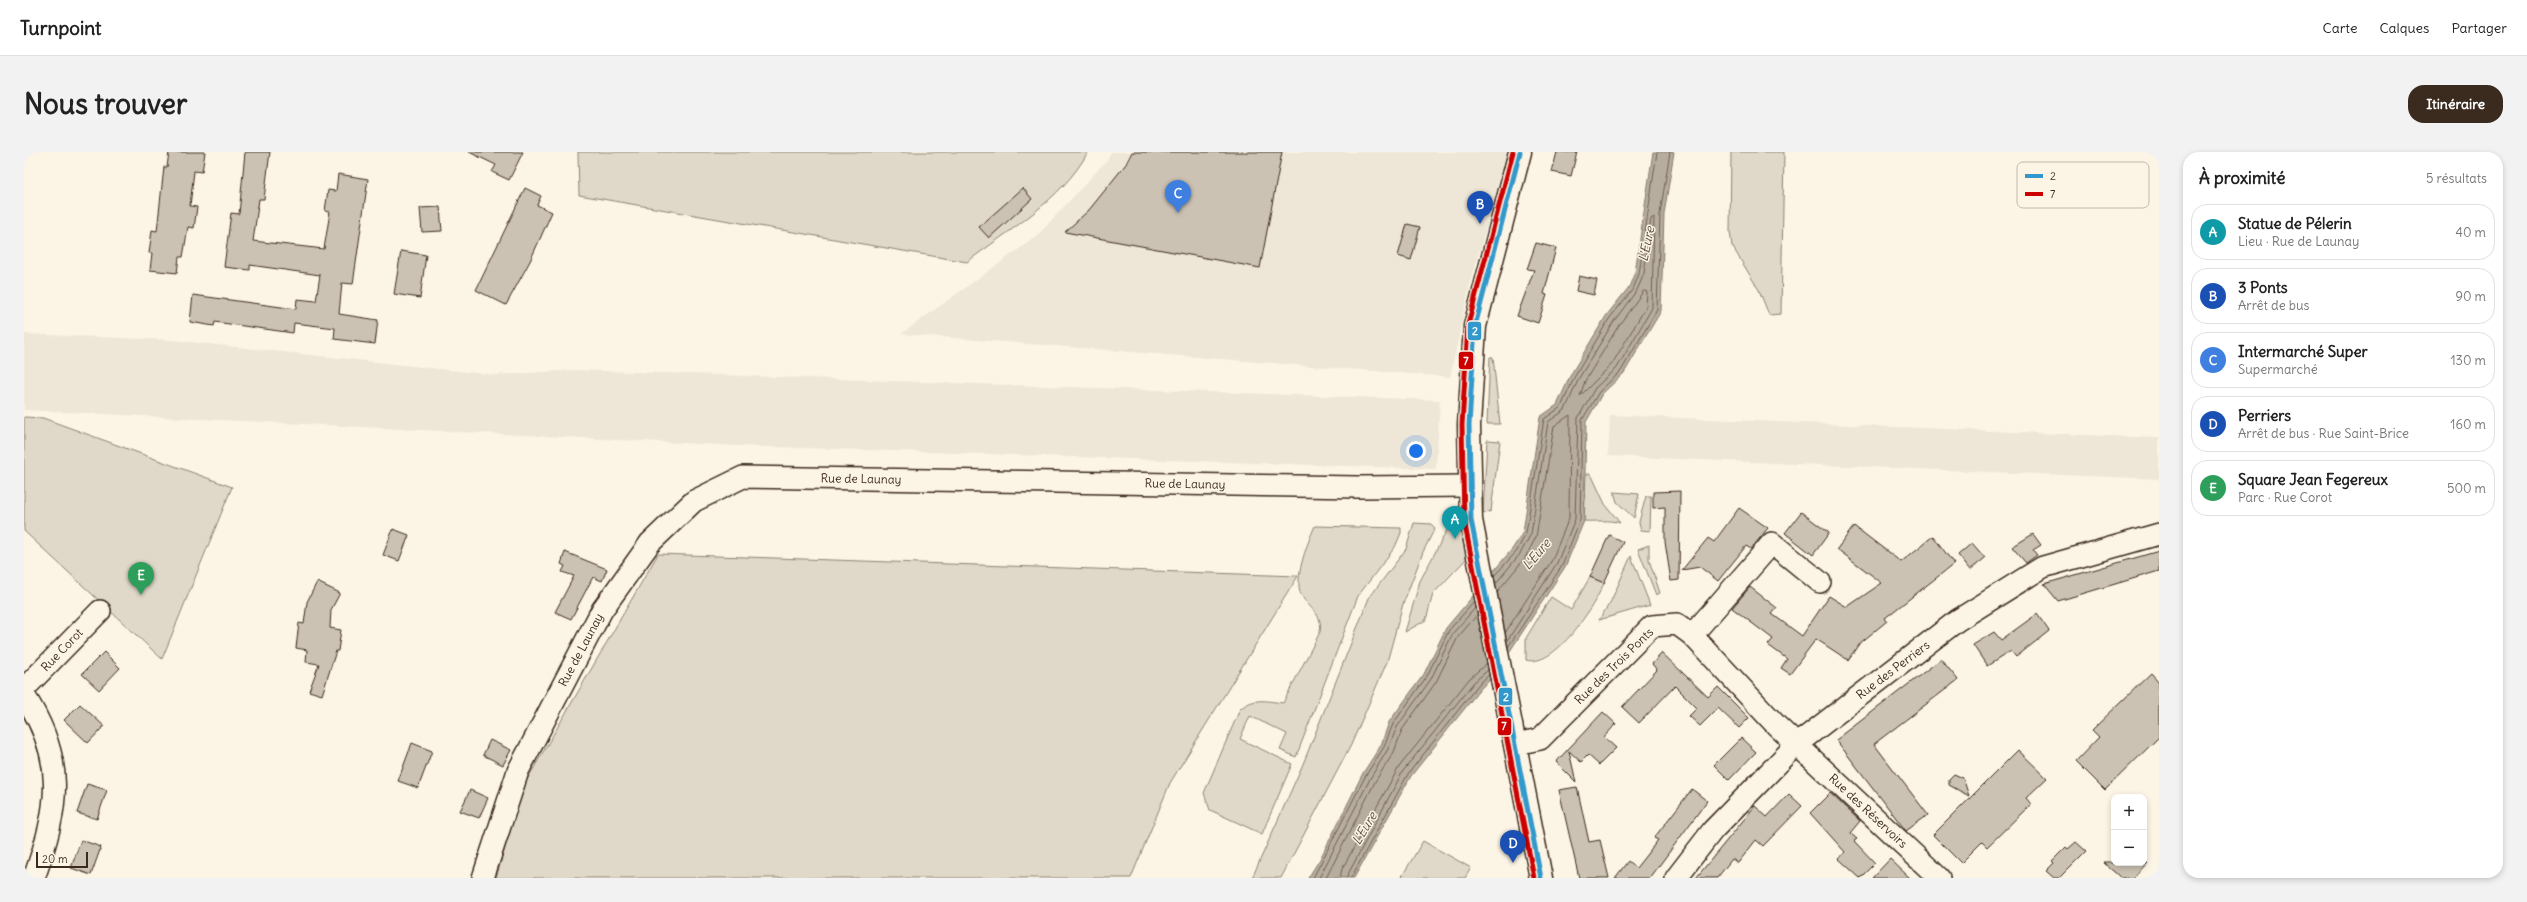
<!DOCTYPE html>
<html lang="fr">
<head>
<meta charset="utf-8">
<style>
  :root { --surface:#fff; --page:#f2f2f2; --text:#222; --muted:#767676; --line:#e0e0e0; --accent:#3b2a1e }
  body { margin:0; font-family:Delius,sans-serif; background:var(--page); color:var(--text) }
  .controls { position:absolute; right:12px; bottom:12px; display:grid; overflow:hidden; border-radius:8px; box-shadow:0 2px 6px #0003 }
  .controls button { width:36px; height:36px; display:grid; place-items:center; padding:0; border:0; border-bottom:1px solid var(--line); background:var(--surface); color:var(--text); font:20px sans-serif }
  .scale { position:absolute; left:12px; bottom:10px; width:52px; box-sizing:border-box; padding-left:4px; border:2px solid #3b2a1e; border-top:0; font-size:11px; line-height:14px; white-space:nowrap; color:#3b2a1e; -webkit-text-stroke:3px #fcf5e5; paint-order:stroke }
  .you { position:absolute; left:1392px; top:299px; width:14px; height:14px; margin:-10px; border:3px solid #fff; border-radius:50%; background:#1a73e8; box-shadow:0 0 0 6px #1a73e833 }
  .badge { display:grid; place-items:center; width:26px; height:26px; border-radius:50%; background:var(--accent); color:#fff; font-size:13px; font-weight:700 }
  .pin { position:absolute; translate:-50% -33px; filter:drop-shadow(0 1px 2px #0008) }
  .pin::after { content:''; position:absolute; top:21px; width:14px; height:12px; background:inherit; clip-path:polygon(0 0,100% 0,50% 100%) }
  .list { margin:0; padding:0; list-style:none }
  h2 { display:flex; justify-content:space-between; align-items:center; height:52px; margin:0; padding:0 16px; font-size:17px }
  h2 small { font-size:13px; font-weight:400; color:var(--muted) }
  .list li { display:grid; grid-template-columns:26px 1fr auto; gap:12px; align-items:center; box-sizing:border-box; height:56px; margin:0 8px 8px; padding:0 8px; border:1px solid var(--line); border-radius:16px }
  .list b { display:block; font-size:15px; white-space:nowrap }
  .list p { margin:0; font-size:13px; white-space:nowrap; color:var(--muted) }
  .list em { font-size:13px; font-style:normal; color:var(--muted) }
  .map { position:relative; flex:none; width:2135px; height:726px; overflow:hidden; border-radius:16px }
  header { display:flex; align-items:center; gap:24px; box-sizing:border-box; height:56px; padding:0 20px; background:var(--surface); border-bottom:1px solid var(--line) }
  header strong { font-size:19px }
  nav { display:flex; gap:22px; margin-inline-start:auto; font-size:14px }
  .intro { display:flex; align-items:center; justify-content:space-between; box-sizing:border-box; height:96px; padding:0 24px }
  h1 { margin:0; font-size:28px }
  .button { padding:10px 18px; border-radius:16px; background:var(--accent); color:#fff; font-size:14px; font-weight:700 }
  main { display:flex; gap:24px; padding:0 24px }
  aside { flex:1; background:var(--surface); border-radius:16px; box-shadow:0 2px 6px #0003 }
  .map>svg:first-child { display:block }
</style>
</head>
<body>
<header>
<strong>Turnpoint</strong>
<nav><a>Carte</a><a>Calques</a><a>Partager</a></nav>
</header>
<div class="intro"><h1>Nous trouver</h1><a class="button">Itinéraire</a></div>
<main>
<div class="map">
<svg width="2135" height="726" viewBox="0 0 2135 726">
  <rect width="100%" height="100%" fill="#fcf5e5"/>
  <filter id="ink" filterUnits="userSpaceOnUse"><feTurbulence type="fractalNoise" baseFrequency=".025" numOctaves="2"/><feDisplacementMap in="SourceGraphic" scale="8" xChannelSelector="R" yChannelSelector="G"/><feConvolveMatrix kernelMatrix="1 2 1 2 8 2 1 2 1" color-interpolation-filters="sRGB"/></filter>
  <g filter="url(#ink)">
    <!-- built -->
    <g fill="#eee6d6">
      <polygon points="1087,0 1486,0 1448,123 1426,225 877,182 1013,84 1083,8"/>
      <polygon points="0,182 148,188 471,223 553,218 1416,248 1412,317 716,294 0,258"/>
      <polygon points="1586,263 2135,286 2135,327 1584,304"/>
    </g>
    <!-- green -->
    <g fill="#e0d8c8" stroke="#8e8173">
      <path d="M554,0h510c-26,48 -79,78 -121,110l-388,-67z"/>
      <polygon points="1707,0 1760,0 1757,162 1745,163 1735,138 1708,94 1706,80"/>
      <polygon points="1466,205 1469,205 1476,272 1463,272"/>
      <polygon points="0,265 19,266 208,335 138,507 0,379"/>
      <polygon points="1463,288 1476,289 1467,359 1459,362"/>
      <path d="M1562,322h5l14,30 15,19c-12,-4 -23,-1 -36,-2z"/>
      <polygon points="1590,340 1615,342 1610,366 1593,350"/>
      <polygon points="1622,344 1627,344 1626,379 1617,378 1615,370"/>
      <polygon points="1390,371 1407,372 1411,376 1399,400 1379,452 1363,510 1327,593 1257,726 1228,726 1279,612 1345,446 1382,397"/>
      <path d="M1291,374l86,2v5l-6,14 -37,49 -62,161 -16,-7 7,-16 -37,-18 -10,23 52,25 -30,70 -52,-24 -6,-17 36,-84c14,-12 26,-8 43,-6l37,-71c4,-20 -14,-24 -20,-40 -5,-17 8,-51 15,-66z"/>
      <path d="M1427,374c15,2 15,18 18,30l-36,38 -7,26 -21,12 15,-51 28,-53z"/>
      <polygon points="1625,393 1625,408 1636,441 1632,443 1614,397"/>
      <polygon points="634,402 1274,424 1146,631 1107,726 472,726 500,633"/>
      <polygon points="1607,404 1626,453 1575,468 1587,449"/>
      <path d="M1566,425l14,6c-9,22 -49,86 -78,77v-22l25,-41 20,13z"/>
      <polygon points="1399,689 1447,716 1441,726 1377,726"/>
    </g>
    <!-- water -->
    <polygon fill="#b7ad9e" stroke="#85796b" points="1629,0 1650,0 1640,62 1637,159 1600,221 1578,242 1562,270 1560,369 1541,415 1486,499 1476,519 1457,536 1387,624 1330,726 1284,726 1296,707 1339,621 1357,593 1365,570 1400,522 1422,476 1489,396 1499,380 1516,265 1533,253 1547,222 1582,164 1605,135 1611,120"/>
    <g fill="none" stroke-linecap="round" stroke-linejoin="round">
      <!-- shore -->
      <g stroke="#6d5e51" stroke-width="1">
        <polygon points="1620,139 1623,140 1622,155 1588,212 1556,244 1561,229 1595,173"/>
        <polyline points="1470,424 1493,399 1502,381 1520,267 1537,255 1551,224 1585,167 1609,137 1615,122 1633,0"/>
        <polyline points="1472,431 1496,402 1507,382 1524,270 1541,258 1555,226 1590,169 1613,138 1620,122 1627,67 1630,65 1628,156 1593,216 1571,236 1554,266 1551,367 1533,411 1483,489"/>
        <polyline points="1473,440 1501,406 1512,385 1530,274 1546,263 1545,366 1528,408 1481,481"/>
        <polyline points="1484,495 1538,414 1556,368 1558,268 1575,240 1597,219 1633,158 1636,62 1646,0"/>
        <polyline points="1289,726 1342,623 1360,595 1369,572 1403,524 1425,478 1451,449"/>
        <polyline points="1295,726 1347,625 1364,597 1373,575 1407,527 1429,481 1452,455"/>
        <polyline points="1302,726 1352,628 1370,600 1378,578 1412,530 1434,485 1453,463"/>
        <polyline points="1316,726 1318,717 1375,615 1446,526 1463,511"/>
        <polyline points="1322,726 1379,619 1450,530 1464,518"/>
        <polyline points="1327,726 1384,622 1454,533 1465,523"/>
      </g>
    </g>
    <!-- building -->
    <g fill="#ccc2b3" stroke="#3b2a1e">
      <polygon points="145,0 181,0 178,20 170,19 166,54 173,55 170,76 164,75 159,105 155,105 153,121 126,118 128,101 125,101 128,78 133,79 140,15 143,15"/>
      <polygon points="221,0 246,0 240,47 235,47 229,89 300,97 306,60 301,59 304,38 312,39 314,22 344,27 329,132 318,131 315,162 354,168 351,192 310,187 311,176 270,171 269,181 191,170 190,174 166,170 169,143 272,157 273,147 292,149 296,123 226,113 226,118 200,115 207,61 215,62"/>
      <polygon points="445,0 499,0 485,28 468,20 472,13"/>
      <polygon points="1108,0 1258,0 1236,116 1041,80 1065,58 1102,12"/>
      <polygon points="1533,0 1553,0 1547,24 1528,20"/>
      <polygon points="501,36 517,44 513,53 528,60 506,109 482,153 452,138"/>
      <polygon points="999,36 1008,47 965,86 955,75"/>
      <polygon points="416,55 418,79 398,80 396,56"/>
      <polygon points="1383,72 1396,75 1387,108 1374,104"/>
      <polygon points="1512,91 1532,96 1520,142 1523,143 1514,171 1493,164 1510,118 1503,117"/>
      <polygon points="377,99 402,103 396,146 370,142"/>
      <polygon points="1555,124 1573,128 1570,143 1552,139"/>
      <polygon points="1656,339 1655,428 1647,429 1641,390 1641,355 1629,356 1629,340"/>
      <polygon points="1715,356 1744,376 1727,397 1722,394 1694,429 1676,415 1658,418 1684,386 1690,390"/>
      <polygon points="1777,360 1805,381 1789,403 1761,381"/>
      <polygon points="1830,374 1877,410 1909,384 1930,412 1861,466 1863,469 1835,492 1824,508 1792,487 1766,522 1757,516 1763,507 1744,493 1749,487 1708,456 1726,435 1753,456 1748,462 1778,484 1805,444 1823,455 1858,431 1813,397"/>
      <polygon points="369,377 385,383 375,409 359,403"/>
      <polygon points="2009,382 2017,393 2009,398 2013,403 2002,411 1988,395"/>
      <polygon points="1585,383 1599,390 1580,431 1566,425"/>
      <polygon points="1948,391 1961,406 1946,418 1934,403"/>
      <polygon points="2135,399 2135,419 2034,449 2020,432"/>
      <polygon points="541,400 583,417 578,429 569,425 547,467 531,460 550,424 538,420 541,414 537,412"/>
      <polygon points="293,430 316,441 307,458 306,476 317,478 314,499 312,499 298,543 285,539 295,512 282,510 283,498 272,496 275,471 280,472 283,450"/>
      <polygon points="2013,462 2025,479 1992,505 1987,499 1963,514 1949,493 1970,480 1977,488"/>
      <polygon points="80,500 96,516 75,538 58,522"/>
      <polygon points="1638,501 1684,545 1694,535 1725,566 1715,576 1694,556 1676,574 1665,564 1673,556 1651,534 1615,571 1598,555 1633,518 1628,512"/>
      <polygon points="1917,507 1934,528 1850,592 1904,663 1882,679 1812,588"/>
      <polygon points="2127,521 2135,530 2135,585 2081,638 2052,609 2075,585 2068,578"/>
      <polygon points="56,552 80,574 64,591 40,568"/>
      <polygon points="1579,560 1592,572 1580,585 1592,596 1575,613 1564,603 1557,610 1545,599 1552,630 1532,610"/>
      <polygon points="1717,586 1732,600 1705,628 1690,613"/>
      <polygon points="466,588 487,598 479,613 459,603"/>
      <polygon points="388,591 408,599 394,636 374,629"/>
      <polygon points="1994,598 2023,626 2002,646 2007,652 1963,695 1958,690 1937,711 1909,683"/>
      <polygon points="1930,622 1939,626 1945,644 1925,633 1925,627"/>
      <polygon points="63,632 83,638 73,667 53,661"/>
      <polygon points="1553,635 1565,690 1576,688 1585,726 1555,726 1535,638"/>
      <polygon points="1668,637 1683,649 1626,726 1591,726 1604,709 1612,716 1634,688 1630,686"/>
      <polygon points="446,638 464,646 455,666 436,659"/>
      <polygon points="1806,641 1836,669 1826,681 1833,687 1830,689 1851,711 1836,726 1815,707 1821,700 1786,661"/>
      <polygon points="1765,642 1778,654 1739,694 1732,688 1714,711 1708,707 1693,726 1672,726 1731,654 1743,665"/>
      <polygon points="57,688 77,695 67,723 47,716"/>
      <polygon points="2052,690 2062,699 2035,726 2030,726 2022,719 2030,711 2028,709 2042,695 2044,697"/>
      <polygon points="1866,707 1886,726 1848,726"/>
      <polygon points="2080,711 2123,711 2109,726 2097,726"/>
    </g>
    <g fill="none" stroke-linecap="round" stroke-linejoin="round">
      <!-- minor casing -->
      <g stroke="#3b2a1e" stroke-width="24">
        <g id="minor">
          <polyline points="1668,483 1748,391 1796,430"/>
          <polyline points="0,537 76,459"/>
          <path d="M0,543c43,66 35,112 10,183"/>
          <polyline points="1491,592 1516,587 1628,474 1653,472 1668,483 1753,574 1915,726"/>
          <polyline points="459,726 494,619 578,458 626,391 670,349 719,325 1334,335 1446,334"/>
          <polyline points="1652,726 1689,678 1773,592 1934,468 2019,415 2135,382"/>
        </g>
      </g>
      <!-- major casing -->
      <g stroke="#3b2a1e" stroke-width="25">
        <polyline id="major" points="1496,0 1451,174 1445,273 1447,368 1517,726"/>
      </g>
      <!-- minor -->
      <use href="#minor" stroke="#fcf5e5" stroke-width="21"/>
      <!-- major -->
      <use href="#major" stroke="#fcf5e5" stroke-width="22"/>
      <!-- bus-1 casing -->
      <g stroke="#fcf5e5" stroke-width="8">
        <polyline id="bus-1" points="1496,0 1451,174 1445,273 1447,368 1517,726"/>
      </g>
      <!-- bus-2 casing -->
      <g stroke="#fcf5e5" stroke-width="8">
        <polyline id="bus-2" points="1489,0 1444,173 1438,273 1440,368 1510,726"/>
      </g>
      <!-- bus-1 -->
      <use href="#bus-1" stroke="#39c" stroke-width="5"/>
      <!-- bus-2 -->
      <use href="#bus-2" stroke="#c00" stroke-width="5"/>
    </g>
  </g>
  <g text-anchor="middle" stroke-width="3" stroke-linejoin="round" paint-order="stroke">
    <!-- street labels -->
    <g font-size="12" fill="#3b2a1e" stroke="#fcf5e5">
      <text transform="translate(837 327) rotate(1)" y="4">Rue de Launay</text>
      <text transform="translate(1161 332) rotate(1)" y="4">Rue de Launay</text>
      <text transform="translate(38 498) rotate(-46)" y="4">Rue Corot</text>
      <text transform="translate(557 498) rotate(-62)" y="4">Rue de Launay</text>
      <text transform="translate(1590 514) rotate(-44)" y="4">Rue des Trois Ponts</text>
      <text transform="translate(1869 518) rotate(-37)" y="4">Rue des Perriers</text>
      <text transform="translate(1844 659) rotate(43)" y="4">Rue des Réservoirs</text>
    </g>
    <!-- water labels -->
    <g font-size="13" font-style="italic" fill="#605144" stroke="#fcf5e5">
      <text transform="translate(1622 92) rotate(-78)" y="5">L'Eure</text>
      <text transform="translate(1512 402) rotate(-50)" y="5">L'Eure</text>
      <text transform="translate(1340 676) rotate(-59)" y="5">L'Eure</text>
    </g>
  </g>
  <!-- legend -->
  <rect x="1993" y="10" width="132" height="46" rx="6" fill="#fcf5e5" stroke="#c2b8a9" stroke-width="1"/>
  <rect x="2001" y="22" width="18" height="4" fill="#39c"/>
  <rect x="2001" y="40" width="18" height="4" fill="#c00"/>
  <g font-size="11" fill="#3b2a1e">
    <text x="2026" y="28">2</text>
    <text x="2026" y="46">7</text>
  </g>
  <g stroke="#fcf5e5" stroke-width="1.5">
    <rect x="1443" y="169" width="15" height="20" rx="4" fill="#39c"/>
    <rect x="1434" y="199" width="16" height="19" rx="4" fill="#c00"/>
    <rect x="1474" y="535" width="15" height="19" rx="4" fill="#39c"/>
    <rect x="1473" y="565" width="15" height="19" rx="4" fill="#c00"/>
  </g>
  <g font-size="11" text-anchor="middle" font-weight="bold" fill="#fff">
    <text x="1451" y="183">2</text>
    <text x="1442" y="213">7</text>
    <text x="1482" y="549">2</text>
    <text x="1480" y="578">7</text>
  </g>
</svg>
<div class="controls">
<button>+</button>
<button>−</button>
</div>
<div class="scale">20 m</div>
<div class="you"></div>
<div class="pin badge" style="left:1431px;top:387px;background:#0f9aa8">A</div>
<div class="pin badge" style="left:1456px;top:72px;background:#1a4fb4">B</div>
<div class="pin badge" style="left:1154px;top:61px;background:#3f7fe0">C</div>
<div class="pin badge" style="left:1489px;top:711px;background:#1a4fb4">D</div>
<div class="pin badge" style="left:117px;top:443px;background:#2e9e5b">E</div>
</div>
<aside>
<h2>À proximité<small>5 résultats</small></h2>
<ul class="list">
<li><span class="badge" style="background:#0f9aa8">A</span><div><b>Statue de Pélerin</b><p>Lieu · Rue de Launay</p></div><em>40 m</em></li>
<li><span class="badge" style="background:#1a4fb4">B</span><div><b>3 Ponts</b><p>Arrêt de bus</p></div><em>90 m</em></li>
<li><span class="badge" style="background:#3f7fe0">C</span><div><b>Intermarché Super</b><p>Supermarché</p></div><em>130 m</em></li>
<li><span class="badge" style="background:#1a4fb4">D</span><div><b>Perriers</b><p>Arrêt de bus · Rue Saint-Brice</p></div><em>160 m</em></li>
<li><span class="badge" style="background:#2e9e5b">E</span><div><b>Square Jean Fegereux</b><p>Parc · Rue Corot</p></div><em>500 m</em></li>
</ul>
</aside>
</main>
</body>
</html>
